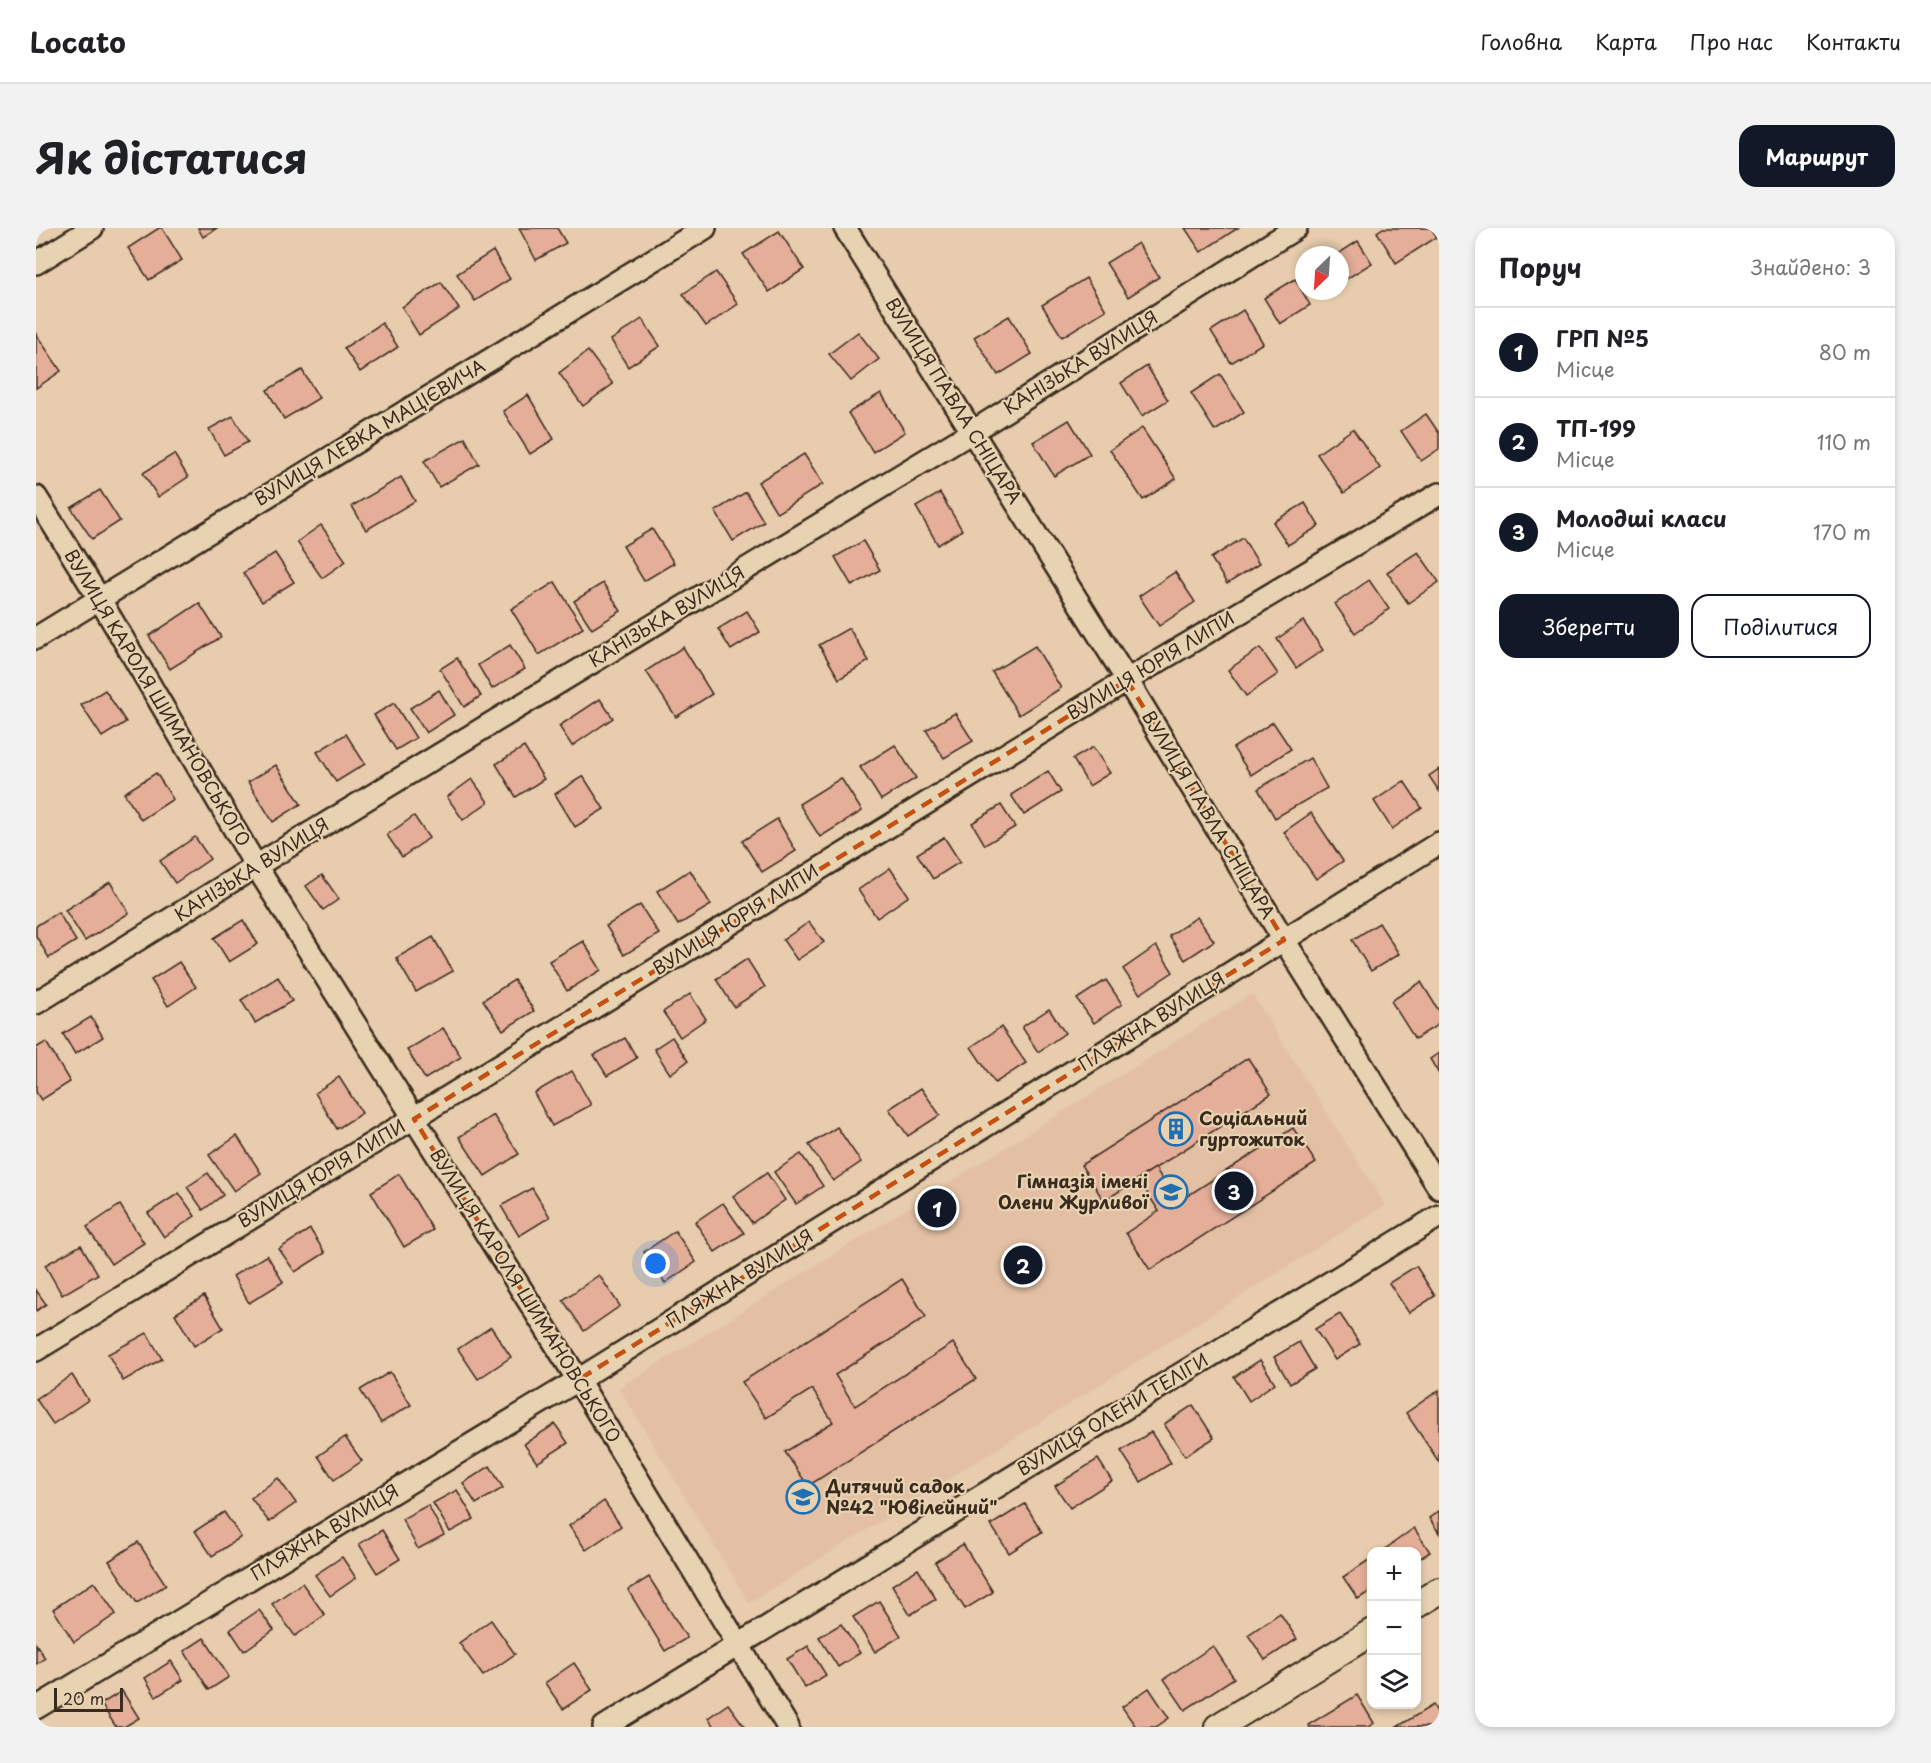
<!DOCTYPE html>
<html lang="uk">
<head>
<meta charset="utf-8">
<style>
  :root { --surface:#fff; --page:#f2f2f2; --text:#202124; --muted:#757577; --line:#e0e0e0; --accent:#111827 }
  body { margin:0; font-family:"Playpen Sans",sans-serif; background:var(--page); color:var(--text) }
  .controls { position:absolute; right:18px; bottom:18px; display:grid; overflow:hidden; border-radius:12px; box-shadow:0 3px 9px #0003 }
  .controls button { width:54px; height:54px; display:grid; place-items:center; padding:0; border:0; border-bottom:2px solid var(--line); background:var(--surface); color:var(--text); font:30px sans-serif }
  .compass { position:absolute; left:1259px; top:18px; width:54px; height:54px; border-radius:50%; background:var(--surface); box-shadow:0 3px 9px #0003; rotate:205deg }
  .scale { position:absolute; left:18px; bottom:15px; width:69px; box-sizing:border-box; padding-left:6px; border:3px solid #3b2a1e; border-top:0; font-size:16px; line-height:21px; white-space:nowrap; color:#3b2a1e; -webkit-text-stroke:4px #e7d3b1; paint-order:stroke }
  .you { position:absolute; left:620px; top:1036px; width:21px; height:21px; margin:-15px; border:4px solid #fff; border-radius:50%; background:#1a73e8; box-shadow:0 0 0 9px #1a73e833 }
  .badge { display:grid; place-items:center; width:39px; height:39px; border-radius:50%; background:var(--accent); color:#fff; font-size:20px; font-weight:700 }
  .pin { position:absolute; translate:-50% -50%; border:3px solid #fff; box-shadow:0 2px 6px #0006 }
  .list { margin:0; padding:0; list-style:none }
  h2 { display:flex; justify-content:space-between; align-items:center; height:78px; margin:0; padding:0 24px; font-size:26px }
  h2 small { font-size:20px; font-weight:400; color:var(--muted) }
  .list li { display:grid; grid-template-columns:39px 1fr auto; gap:18px; align-items:center; box-sizing:border-box; height:90px; padding:0 24px; border-top:2px solid var(--line) }
  .list b { display:block; font-size:22px; white-space:nowrap }
  .list p { margin:0; font-size:20px; white-space:nowrap; color:var(--muted) }
  .list em { font-size:20px; font-style:normal; color:var(--muted) }
  .actions { display:flex; gap:12px; padding:18px 24px }
  .actions a { flex:1; padding:14px 0; border:2px solid var(--accent); border-radius:18px; text-align:center; font-size:21px; color:var(--accent) }
  .actions .main { background:var(--accent); color:#fff }
  .icon { flex:none; width:33px; height:33px; fill:none; stroke:currentColor; stroke-width:2; stroke-linecap:round; stroke-linejoin:round }
  .map { position:relative; flex:none; width:1403px; height:1499px; overflow:hidden; border-radius:18px }
  header { display:flex; align-items:center; gap:36px; box-sizing:border-box; height:84px; padding:0 30px; background:var(--surface); border-bottom:2px solid var(--line) }
  header strong { font-size:28px }
  nav { display:flex; gap:33px; margin-inline-start:auto; font-size:21px }
  .intro { display:flex; align-items:center; justify-content:space-between; box-sizing:border-box; height:144px; padding:0 36px }
  h1 { margin:0; font-size:42px }
  .button { padding:15px 27px; border-radius:18px; background:var(--accent); color:#fff; font-size:21px; font-weight:700 }
  main { display:flex; gap:36px; padding:0 36px }
  aside { flex:1; background:var(--surface); border-radius:18px; box-shadow:0 3px 9px #0003 }
  .map>svg:first-child { display:block }
</style>
</head>
<body>
<header>
<strong>Locato</strong>
<nav><a>Головна</a><a>Карта</a><a>Про нас</a><a>Контакти</a></nav>
</header>
<div class="intro"><h1>Як дістатися</h1><a class="button">Маршрут</a></div>
<main>
<div class="map">
<svg width="1403" height="1499" viewBox="0 0 1403 1499">
  <rect width="100%" height="100%" fill="#e7ccad"/>
  <filter id="ink" filterUnits="userSpaceOnUse"><feTurbulence type="fractalNoise" baseFrequency=".0167" numOctaves="2"/><feDisplacementMap in="SourceGraphic" scale="12" xChannelSelector="R" yChannelSelector="G"/><feConvolveMatrix kernelMatrix="1 2 1 2 8 2 1 2 1" color-interpolation-filters="sRGB"/></filter>
  <g filter="url(#ink)">
    <!-- built -->
    <polygon fill="#e3c0a4" points="1216,766 1349,977 1056,1162 713,1375 583,1160"/>
    <!-- building -->
    <g fill="#e4ae99" stroke="#3b2a1e" stroke-width="1.5">
      <polygon points="123,0 126,0 146,32 113,52 92,20"/>
      <polygon points="162,0 181,0 167,9"/>
      <polygon points="483,0 521,0 530,15 500,32"/>
      <polygon points="1149,0 1202,0 1165,24"/>
      <polygon points="1347,0 1395,0 1401,9 1360,35 1341,4"/>
      <polygon points="743,3 768,41 733,64 707,26"/>
      <polygon points="1322,13 1336,35 1304,55 1304,27 1300,27"/>
      <polygon points="1102,15 1123,49 1092,69 1070,35"/>
      <polygon points="457,23 474,51 439,73 421,46"/>
      <polygon points="680,44 702,76 670,98 647,66"/>
      <polygon points="1050,50 1070,82 1026,109 1006,77"/>
      <polygon points="1259,51 1274,77 1244,96 1228,70"/>
      <polygon points="405,54 423,81 383,107 366,79"/>
      <polygon points="1207,82 1227,115 1195,135 1175,103"/>
      <polygon points="973,88 996,126 962,147 938,109"/>
      <polygon points="606,91 624,118 592,139 575,112"/>
      <polygon points="346,95 362,119 324,144 308,120"/>
      <polygon points="822,104 843,131 815,153 793,126"/>
      <polygon points="0,106 25,143 0,160"/>
      <polygon points="552,123 577,156 547,178 523,145"/>
      <polygon points="1111,138 1132,172 1106,188 1085,155"/>
      <polygon points="266,142 283,170 248,191 231,162"/>
      <polygon points="1184,146 1208,184 1179,203 1155,165"/>
      <polygon points="845,165 869,204 837,224 812,185"/>
      <polygon points="492,167 518,211 494,226 467,183"/>
      <polygon points="1390,186 1403,205 1403,221 1385,233 1365,203"/>
      <polygon points="197,188 212,214 188,227 173,201"/>
      <polygon points="1033,192 1054,226 1018,248 997,214"/>
      <polygon points="1106,200 1140,251 1107,272 1074,222"/>
      <polygon points="1317,201 1344,240 1308,265 1281,226"/>
      <polygon points="429,210 443,236 403,259 388,233"/>
      <polygon points="138,226 152,249 122,269 107,245"/>
      <polygon points="768,226 787,256 741,285 722,254"/>
      <polygon points="365,249 379,273 330,302 316,278"/>
      <polygon points="64,262 84,293 56,311 35,280"/>
      <polygon points="710,264 728,294 697,313 679,283"/>
      <polygon points="904,265 926,302 902,317 880,279"/>
      <polygon points="1269,275 1283,298 1252,317 1237,294"/>
      <polygon points="285,297 310,333 286,350 261,314"/>
      <polygon points="616,301 638,335 608,353 587,318"/>
      <polygon points="1207,310 1223,336 1191,356 1175,330"/>
      <polygon points="827,313 844,342 816,358 799,329"/>
      <polygon points="1382,324 1403,354 1372,375 1351,344"/>
      <polygon points="239,325 258,354 226,374 207,345"/>
      <polygon points="1139,344 1159,374 1123,398 1103,368"/>
      <polygon points="1333,352 1353,381 1319,405 1299,376"/>
      <polygon points="519,354 547,400 503,427 475,381"/>
      <polygon points="567,355 585,383 556,401 538,373"/>
      <polygon points="163,375 185,409 134,441 113,408"/>
      <polygon points="711,383 724,404 695,422 682,401"/>
      <polygon points="1267,393 1287,422 1260,440 1241,411"/>
      <polygon points="813,400 833,433 803,451 783,417"/>
      <polygon points="474,417 489,441 456,461 442,437"/>
      <polygon points="999,418 1025,460 983,487 956,444"/>
      <polygon points="647,419 676,466 640,489 610,443"/>
      <polygon points="1224,420 1242,446 1210,468 1192,442"/>
      <polygon points="421,430 445,468 428,479 404,441"/>
      <polygon points="69,462 90,494 66,509 45,477"/>
      <polygon points="403,462 418,487 390,505 374,480"/>
      <polygon points="564,471 577,490 536,518 523,498"/>
      <polygon points="358,475 380,510 360,522 338,487"/>
      <polygon points="919,485 937,513 908,530 890,502"/>
      <polygon points="1237,494 1255,521 1215,547 1197,520"/>
      <polygon points="310,506 329,536 300,554 281,524"/>
      <polygon points="859,517 880,550 845,572 824,539"/>
      <polygon points="488,519 508,551 480,569 460,536"/>
      <polygon points="1057,519 1074,545 1053,558 1037,531"/>
      <polygon points="1274,530 1291,560 1239,590 1222,561"/>
      <polygon points="240,537 265,576 237,594 212,554"/>
      <polygon points="1403,541 1403,563 1393,548"/>
      <polygon points="1012,543 1025,564 988,587 975,567"/>
      <polygon points="120,545 137,571 105,592 88,565"/>
      <polygon points="547,548 568,581 539,599 519,566"/>
      <polygon points="805,550 826,583 784,609 763,576"/>
      <polygon points="436,551 452,574 427,592 411,569"/>
      <polygon points="1368,553 1386,580 1356,601 1338,573"/>
      <polygon points="965,577 979,599 949,617 936,595"/>
      <polygon points="1275,585 1307,633 1280,651 1248,604"/>
      <polygon points="378,588 393,610 366,629 351,607"/>
      <polygon points="741,591 760,623 726,644 706,613"/>
      <polygon points="159,609 174,631 139,655 124,633"/>
      <polygon points="908,609 924,634 897,651 881,626"/>
      <polygon points="854,640 873,668 841,690 822,662"/>
      <polygon points="654,642 675,677 642,697 621,663"/>
      <polygon points="286,647 303,671 287,682 270,658"/>
      <polygon points="74,654 93,685 49,713 29,682"/>
      <polygon points="604,677 623,706 588,727 570,698"/>
      <polygon points="22,684 40,713 13,730 0,708 0,698"/>
      <polygon points="1161,689 1178,713 1149,732 1133,708"/>
      <polygon points="207,692 222,716 193,734 178,710"/>
      <polygon points="773,694 788,714 761,732 747,712"/>
      <polygon points="1343,695 1363,726 1335,743 1316,712"/>
      <polygon points="397,709 417,743 380,764 360,730"/>
      <polygon points="547,713 565,742 531,763 513,733"/>
      <polygon points="1120,718 1137,744 1104,766 1087,741"/>
      <polygon points="711,731 729,759 698,779 680,751"/>
      <polygon points="143,734 160,759 132,778 115,752"/>
      <polygon points="242,749 256,773 219,795 205,772"/>
      <polygon points="478,752 498,783 467,802 447,772"/>
      <polygon points="1070,752 1086,776 1058,795 1041,771"/>
      <polygon points="1385,754 1403,783 1403,796 1379,811 1355,773"/>
      <polygon points="654,766 670,791 644,809 627,784"/>
      <polygon points="1013,781 1029,805 1002,824 986,799"/>
      <polygon points="55,789 67,809 39,826 27,806"/>
      <polygon points="965,799 990,835 959,855 935,819"/>
      <polygon points="407,800 425,829 389,851 371,822"/>
      <polygon points="636,809 652,833 634,846 618,821"/>
      <polygon points="589,810 601,830 571,848 558,827"/>
      <polygon points="10,814 34,854 5,872 0,864 0,820"/>
      <polygon points="1403,825 1403,846 1394,831"/>
      <polygon points="1212,830 1235,866 1068,973 1045,937"/>
      <polygon points="536,843 555,877 516,898 498,865"/>
      <polygon points="303,849 326,885 301,901 279,865"/>
      <polygon points="885,860 904,887 872,908 853,881"/>
      <polygon points="457,887 483,926 449,948 423,909"/>
      <polygon points="801,899 825,934 797,953 773,917"/>
      <polygon points="1257,900 1280,935 1114,1042 1090,1005 1123,983 1102,951 1119,940 1142,974"/>
      <polygon points="201,908 225,945 198,963 173,927"/>
      <polygon points="765,926 787,958 760,976 738,944"/>
      <polygon points="172,945 187,967 167,982 151,959"/>
      <polygon points="731,945 749,972 716,995 697,968"/>
      <polygon points="363,946 397,1002 368,1019 335,964"/>
      <polygon points="496,960 514,989 483,1008 465,978"/>
      <polygon points="903,963 917,985 899,997 884,975"/>
      <polygon points="143,965 159,988 128,1009 112,985"/>
      <polygon points="687,975 708,1005 679,1024 659,994"/>
      <polygon points="84,977 108,1015 75,1036 51,999"/>
      <polygon points="274,1001 289,1025 259,1044 243,1021"/>
      <polygon points="639,1003 660,1034 629,1055 608,1024"/>
      <polygon points="45,1017 62,1046 26,1067 9,1037"/>
      <polygon points="988,1022 1001,1043 986,1052 973,1031"/>
      <polygon points="231,1027 247,1054 213,1075 197,1048"/>
      <polygon points="1380,1038 1399,1068 1373,1085 1353,1055"/>
      <polygon points="563,1047 584,1078 548,1103 527,1072"/>
      <polygon points="866,1051 890,1089 799,1147 819,1178 917,1115 940,1151 772,1258 749,1224 797,1194 776,1161 730,1190 706,1154"/>
      <polygon points="0,1062 10,1076 0,1083"/>
      <polygon points="168,1068 187,1100 158,1118 139,1086"/>
      <polygon points="1304,1086 1324,1116 1299,1132 1279,1101"/>
      <polygon points="455,1099 475,1129 442,1151 422,1121"/>
      <polygon points="111,1105 126,1131 87,1153 72,1126"/>
      <polygon points="1263,1114 1279,1141 1254,1156 1238,1129"/>
      <polygon points="1224,1132 1239,1155 1213,1173 1198,1149"/>
      <polygon points="354,1144 375,1177 345,1195 324,1162"/>
      <polygon points="36,1147 52,1172 17,1196 0,1171"/>
      <polygon points="1403,1162 1403,1234 1370,1185"/>
      <polygon points="1157,1177 1178,1210 1149,1228 1128,1196"/>
      <polygon points="519,1196 532,1215 501,1235 488,1216"/>
      <polygon points="1115,1204 1135,1235 1105,1254 1085,1223"/>
      <polygon points="309,1209 326,1233 298,1252 282,1228"/>
      <polygon points="1062,1231 1076,1253 1034,1280 1019,1258"/>
      <polygon points="454,1238 467,1260 440,1276 427,1255"/>
      <polygon points="242,1250 260,1275 233,1294 215,1270"/>
      <polygon points="421,1262 438,1291 414,1304 397,1275"/>
      <polygon points="568,1273 585,1298 550,1322 533,1298"/>
      <polygon points="989,1276 1006,1304 973,1325 955,1297"/>
      <polygon points="392,1277 408,1307 382,1321 366,1291"/>
      <polygon points="1403,1283 1403,1305 1393,1290"/>
      <polygon points="188,1284 205,1309 176,1328 159,1303"/>
      <polygon points="1378,1300 1394,1324 1380,1333 1380,1324 1345,1324"/>
      <polygon points="346,1302 364,1331 341,1345 323,1316"/>
      <polygon points="102,1314 130,1357 101,1375 73,1333"/>
      <polygon points="927,1316 957,1364 929,1381 899,1334"/>
      <polygon points="306,1329 320,1350 294,1368 279,1347"/>
      <polygon points="1336,1330 1336,1362 1322,1371 1307,1349"/>
      <polygon points="882,1341 900,1371 874,1387 856,1357"/>
      <polygon points="613,1349 651,1410 629,1423 592,1362"/>
      <polygon points="58,1354 80,1386 38,1414 17,1381"/>
      <polygon points="266,1355 289,1387 259,1408 236,1376"/>
      <polygon points="843,1373 865,1408 839,1424 817,1389"/>
      <polygon points="223,1382 238,1402 208,1423 194,1402"/>
      <polygon points="1244,1385 1261,1411 1229,1432 1212,1407"/>
      <polygon points="455,1392 479,1426 447,1448 423,1415"/>
      <polygon points="805,1396 824,1425 802,1439 783,1409"/>
      <polygon points="168,1410 193,1449 173,1462 148,1423"/>
      <polygon points="0,1416 9,1430 0,1436"/>
      <polygon points="772,1418 790,1447 769,1460 751,1431"/>
      <polygon points="1177,1418 1198,1450 1149,1482 1128,1451"/>
      <polygon points="135,1433 147,1452 120,1469 109,1450"/>
      <polygon points="538,1435 556,1462 527,1481 509,1455"/>
      <polygon points="1113,1460 1133,1490 1120,1499 1100,1499 1086,1479"/>
      <polygon points="86,1463 103,1490 88,1499 80,1499 65,1476"/>
      <polygon points="1321,1467 1338,1495 1332,1499 1273,1499 1272,1497"/>
      <polygon points="692,1476 709,1499 678,1499 672,1490"/>
      <polygon points="1397,1477 1403,1487 1403,1499 1361,1499"/>
    </g>
    <g fill="none" stroke-linecap="round" stroke-linejoin="round">
      <!-- minor casing -->
      <g stroke="#3b2a1e" stroke-width="26">
        <g id="minor">
          <polyline points="809,0 1091,452 1248,712 1403,960"/>
          <polyline points="0,35 56,0"/>
          <polyline points="0,269 63,370 220,638 542,1152 752,1499"/>
          <polyline points="0,410 669,0"/>
          <polyline points="0,775 220,638 936,204 1260,0"/>
          <polyline points="0,1122 1091,452 1403,266"/>
          <polyline points="0,1480 542,1152 1403,615"/>
          <polyline points="568,1499 1403,988"/>
        </g>
      </g>
      <!-- tertiary casing -->
      <g stroke="#3b2a1e" stroke-width="30">
        <g id="tertiary">
          <polyline points="1380,1377 1403,1363"/>
          <polyline points="1182,1499 1336,1404"/>
        </g>
      </g>
      <!-- minor -->
      <use href="#minor" stroke="#e7d3b1" stroke-width="21"/>
      <!-- tertiary -->
      <use href="#tertiary" stroke="#e7d3b1" stroke-width="26"/>
    </g>
  </g>
  <!-- marked area -->
  <path fill="none" stroke="#c55010" stroke-width="4.5" stroke-dasharray="12 8" stroke-linejoin="round" d="M1091,452l157,260 -706,440 -164,-261z"/>
  <!-- icons -->
  <defs>
    <g id="building-ring" transform="scale(1.725)"><circle r="9.5" fill="#e7d3b1" stroke="#1f6fb2" stroke-width="1.5"/><path d="M-4-6H4V6H1V3H-1V6H-4ZM-2.5-4.3h1.7v1.8h-1.7ZM.8-4.3h1.7v1.8H.8ZM-2.5-1h1.7V.8h-1.7ZM.8-1h1.7V.8H.8Z" fill="#1f6fb2"/></g>
    <g id="school-ring" transform="scale(1.725)"><circle r="9.5" fill="#e7d3b1" stroke="#1f6fb2" stroke-width="1.5"/><path d="M0-5L7-2L0 1L-7-2ZM-4 1L0 2.5L4 1V4Q0 6-4 4Z" fill="#1f6fb2"/></g>
  </defs>
  <g fill-rule="evenodd">
    <use href="#building-ring" x="1140" y="901"/>
    <use href="#school-ring" x="1135" y="964"/>
    <use href="#school-ring" x="767" y="1269"/>
  </g>
  <g text-anchor="middle" stroke-width="4.5" stroke-linejoin="round" paint-order="stroke">
    <!-- street labels -->
    <g font-size="18" fill="#3b2a1e" stroke="#e7d3b1">
      <text transform="translate(1045 135) rotate(-32)" y="6">КАНІЗЬКА ВУЛИЦЯ</text>
      <text transform="translate(917 173) rotate(58)" y="6">ВУЛИЦЯ ПАВЛА СНІЦАРА</text>
      <text transform="translate(334 205) rotate(-31)" y="6">ВУЛИЦЯ ЛЕВКА МАЦІЄВИЧА</text>
      <text transform="translate(631 389) rotate(-31)" y="6">КАНІЗЬКА ВУЛИЦЯ</text>
      <text transform="translate(1115 438) rotate(-31)" y="6">ВУЛИЦЯ ЮРІЯ ЛИПИ</text>
      <text transform="translate(121 470) rotate(59)" y="6">ВУЛИЦЯ КАРОЛЯ ШИМАНОВСЬКОГО</text>
      <text transform="translate(1172 587) rotate(59)" y="6">ВУЛИЦЯ ПАВЛА СНІЦАРА</text>
      <text transform="translate(216 642) rotate(-32)" y="6">КАНІЗЬКА ВУЛИЦЯ</text>
      <text transform="translate(700 692) rotate(-32)" y="6">ВУЛИЦЯ ЮРІЯ ЛИПИ</text>
      <text transform="translate(1116 794) rotate(-32)" y="6">ПЛЯЖНА ВУЛИЦЯ</text>
      <text transform="translate(286 946) rotate(-31)" y="6">ВУЛИЦЯ ЮРІЯ ЛИПИ</text>
      <text transform="translate(704 1051) rotate(-32)" y="6">ПЛЯЖНА ВУЛИЦЯ</text>
      <text transform="translate(489 1068) rotate(58)" y="6">ВУЛИЦЯ КАРОЛЯ ШИМАНОВСЬКОГО</text>
      <text transform="translate(1077 1187) rotate(-31)" y="6">ВУЛИЦЯ ОЛЕНИ ТЕЛІГИ</text>
      <text transform="translate(289 1305) rotate(-31)" y="6">ПЛЯЖНА ВУЛИЦЯ</text>
    </g>
    <!-- poi labels -->
    <g font-size="18" font-weight="bold" fill="#3b2a1e" stroke="#e7d3b1" text-anchor="start">
      <text x="1163" y="897">Соціальний<tspan x="1163" dy="21">гуртожиток</tspan></text>
      <text x="1112" y="960" text-anchor="end">Гімназія імені<tspan x="1112" dy="21">Олени Журливої</tspan></text>
      <text x="790" y="1265">Дитячий садок<tspan x="790" dy="21">№42 "Ювілейний"</tspan></text>
    </g>
  </g>
</svg>
<div class="controls">
<button>+</button>
<button>−</button>
<button><svg class="icon" aria-label="layers" viewBox="0 0 24 24"><path d="M12 4l9 5-9 5-9-5zM3 14l9 5 9-5"/></svg></button>
</div>
<svg class="compass" viewBox="-18 -18 36 36"><path d="M0-13l5 13h-10z" fill="#e53935"/><path d="M0 13l5-13h-10z" fill="#757577"/></svg>
<div class="scale">20 m</div>
<div class="you"></div>
<div class="pin badge" style="left:901px;top:980px">1</div>
<div class="pin badge" style="left:987px;top:1037px">2</div>
<div class="pin badge" style="left:1198px;top:963px">3</div>
</div>
<aside>
<h2>Поруч<small>Знайдено: 3</small></h2>
<ul class="list">
<li><span class="badge">1</span><div><b>ГРП №5</b><p>Місце</p></div><em>80 m</em></li>
<li><span class="badge">2</span><div><b>ТП-199</b><p>Місце</p></div><em>110 m</em></li>
<li><span class="badge">3</span><div><b>Молодші класи</b><p>Місце</p></div><em>170 m</em></li>
</ul>
<div class="actions"><a class="main">Зберегти</a><a>Поділитися</a></div>
</aside>
</main>
</body>
</html>
